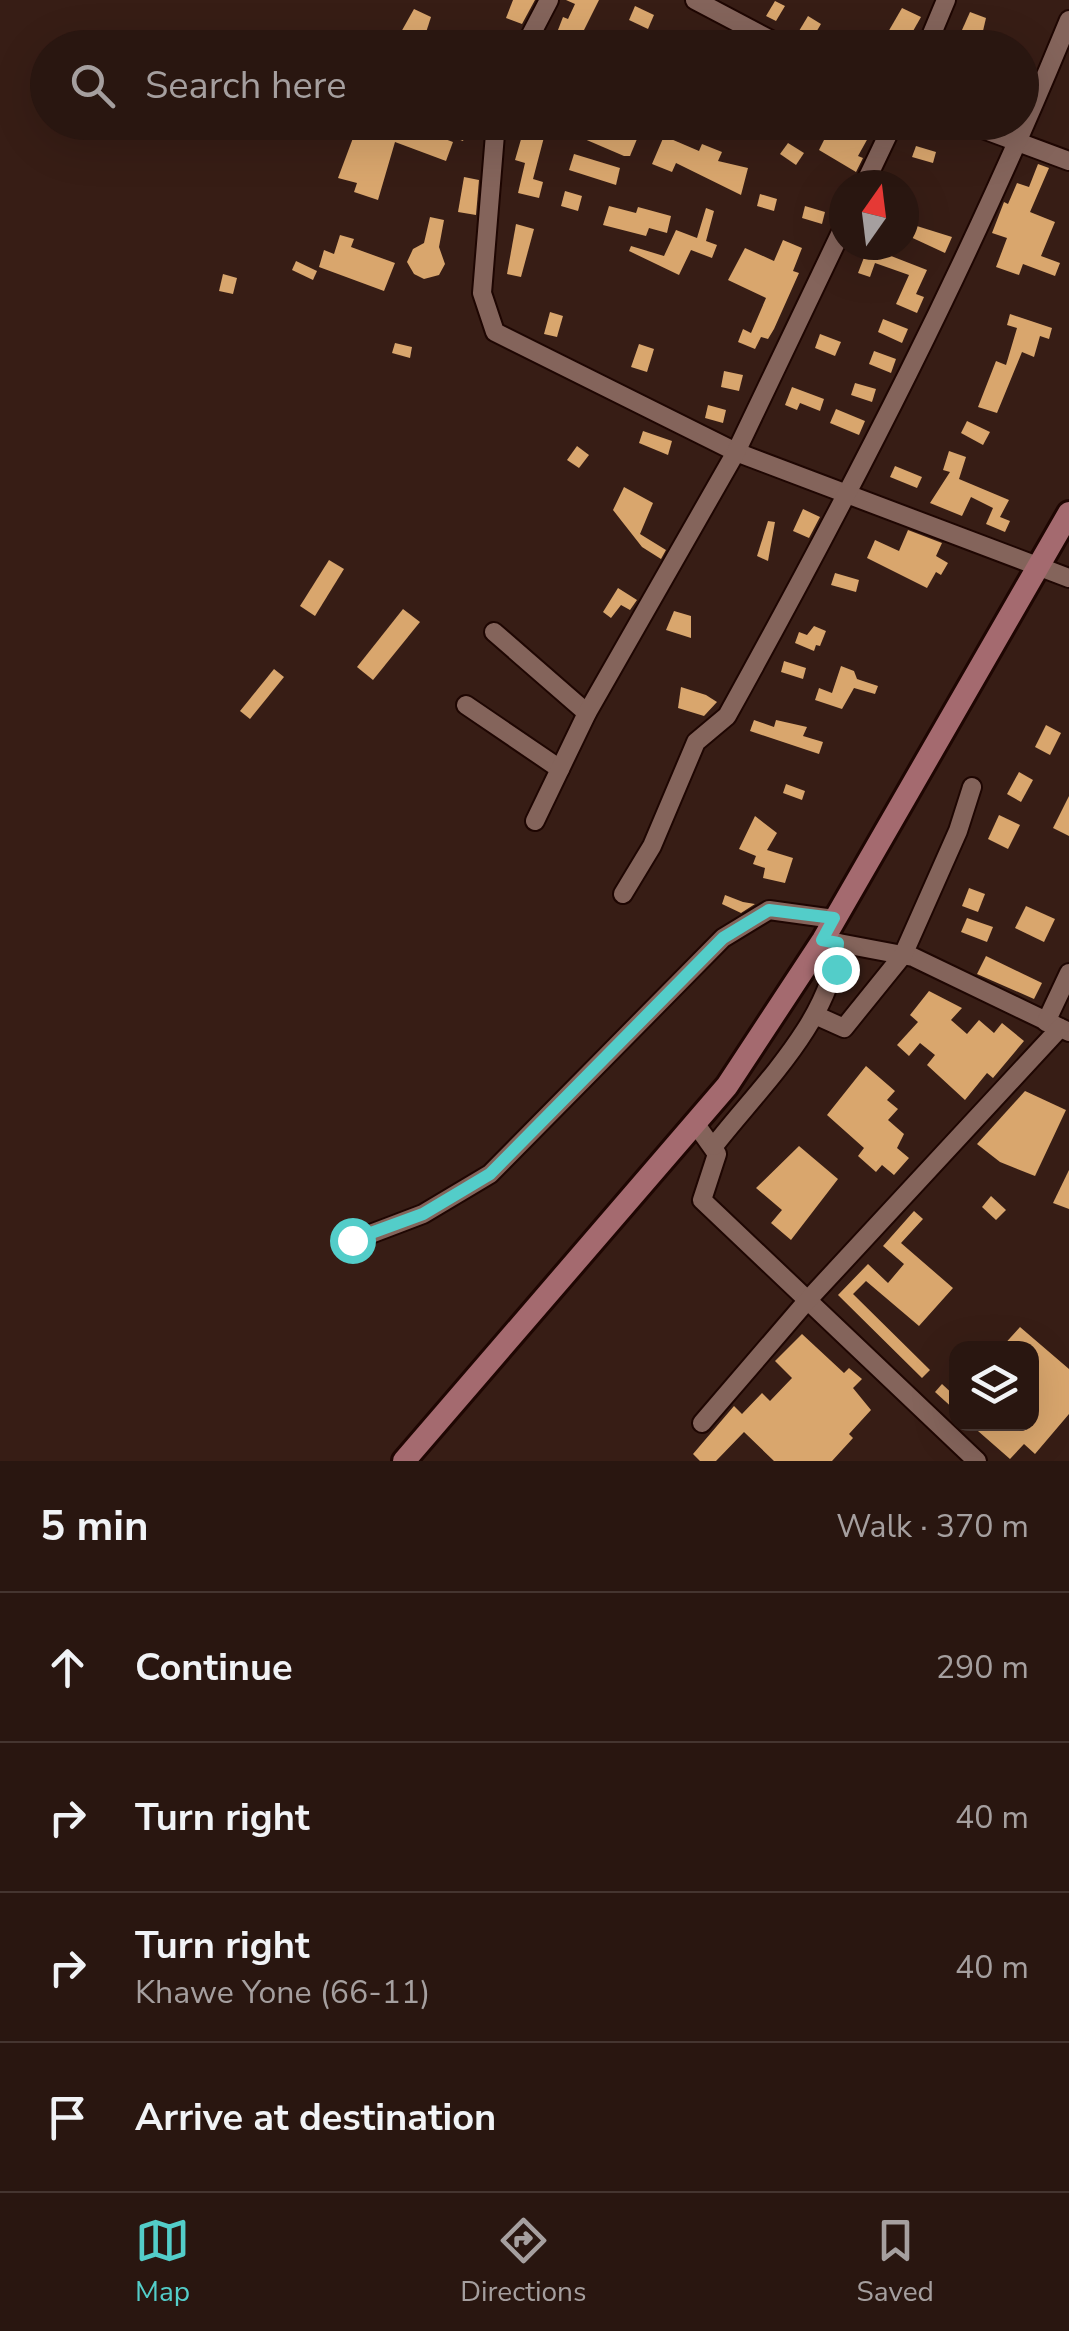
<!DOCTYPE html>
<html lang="en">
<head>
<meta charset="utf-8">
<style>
  :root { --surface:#291610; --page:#35231e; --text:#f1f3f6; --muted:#a59f9f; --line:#453530; --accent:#53cdc9 }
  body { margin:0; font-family:"Nunito Sans",sans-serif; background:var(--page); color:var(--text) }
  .controls { position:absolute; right:30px; bottom:30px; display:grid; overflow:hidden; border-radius:20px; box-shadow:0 10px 40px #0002 }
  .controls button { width:90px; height:90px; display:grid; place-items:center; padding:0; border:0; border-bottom:2px solid var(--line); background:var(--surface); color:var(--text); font:50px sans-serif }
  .compass { position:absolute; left:829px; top:170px; width:90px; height:90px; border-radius:50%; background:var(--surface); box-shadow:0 10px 40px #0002; rotate:14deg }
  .stop { position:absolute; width:30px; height:30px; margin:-22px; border:8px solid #53cdc9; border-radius:50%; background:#fff }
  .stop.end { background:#53cdc9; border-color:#fff; box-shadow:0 2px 10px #0008 }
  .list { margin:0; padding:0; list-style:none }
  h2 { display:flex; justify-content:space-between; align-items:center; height:130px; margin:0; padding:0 40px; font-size:42px }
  h2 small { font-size:32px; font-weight:400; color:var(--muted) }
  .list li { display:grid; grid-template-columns:65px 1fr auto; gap:30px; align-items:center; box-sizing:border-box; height:150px; padding:0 40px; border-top:2px solid var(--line) }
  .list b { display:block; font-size:38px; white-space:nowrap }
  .list p { margin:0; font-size:32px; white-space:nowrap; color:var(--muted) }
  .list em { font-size:32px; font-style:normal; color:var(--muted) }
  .icon { flex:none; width:55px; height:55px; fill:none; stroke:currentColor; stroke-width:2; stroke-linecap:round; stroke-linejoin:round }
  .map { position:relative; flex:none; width:1069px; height:1461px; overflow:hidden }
  .search { position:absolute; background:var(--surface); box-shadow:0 10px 40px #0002; left:30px; right:30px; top:30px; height:110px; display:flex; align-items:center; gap:25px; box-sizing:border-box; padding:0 35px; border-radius:55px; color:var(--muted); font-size:38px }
  .sheet { height:730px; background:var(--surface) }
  nav { display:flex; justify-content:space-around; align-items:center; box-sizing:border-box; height:140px; border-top:2px solid var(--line); background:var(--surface); font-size:28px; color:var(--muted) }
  nav a { display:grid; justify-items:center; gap:5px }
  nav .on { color:var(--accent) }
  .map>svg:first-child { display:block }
</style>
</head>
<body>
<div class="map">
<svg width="1069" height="1461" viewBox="0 0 1069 1461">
  <rect width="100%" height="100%" fill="#371d15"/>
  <!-- building -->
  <g fill="#d9a66d">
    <polygon points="513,0 535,0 522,24 506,18"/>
    <polygon points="566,0 599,0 575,48 551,48 563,17 568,19 575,4"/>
    <polygon points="775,1 785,6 776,21 766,16"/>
    <polygon points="635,6 654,15 648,29 629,20"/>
    <polygon points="902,8 921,17 904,47 884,39"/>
    <polygon points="414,9 431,17 421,48 396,41"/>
    <polygon points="970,12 986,18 979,48 954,48"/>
    <polygon points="808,16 821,24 812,39 799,31"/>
    <polygon points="478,30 506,39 503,48 474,43"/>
    <polygon points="359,122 378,127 380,122 399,122 453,142 446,161 395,142 378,200 354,192 357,183 338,178"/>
    <polygon points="452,122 470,122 463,141 447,135"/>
    <polygon points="526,122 548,122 533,179 543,182 539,198 518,193 525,163 515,160"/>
    <polygon points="580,122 630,122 642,127 630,156 624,156 575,135"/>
    <polygon points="849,126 868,138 858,156 863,158 856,172 819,150 827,134 840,140"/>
    <polygon points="664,136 699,151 702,144 722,152 718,161 748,168 741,195 676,163 672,172 652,164"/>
    <polygon points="788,143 804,153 796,165 780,154"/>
    <polygon points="916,146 936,152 933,163 912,157"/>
    <polygon points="574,154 620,168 616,185 569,170"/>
    <polygon points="1038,164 1049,168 1030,212 1055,222 1041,256 1060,263 1055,276 1023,264 1019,275 996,267 1007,238 992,233 1004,202 1008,204 1017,183 1029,187"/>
    <polygon points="464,177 479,180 476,215 458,212"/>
    <polygon points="565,191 582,196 578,211 561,206"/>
    <polygon points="760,194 777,199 774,211 757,206"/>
    <polygon points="609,206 636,213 638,207 671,216 667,233 649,228 646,236 603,225"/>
    <polygon points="805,206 825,212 822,224 802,218"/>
    <polygon points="706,208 714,211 706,241 717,245 712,258 691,250 679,275 629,251 631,246 664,256 676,230 697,238"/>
    <polygon points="430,217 444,220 439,247 445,264 439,275 424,279 414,274 407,262 413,249 424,243"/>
    <polygon points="904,222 952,237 945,253 904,234"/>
    <polygon points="516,224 534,229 521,277 507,274"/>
    <polygon points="340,235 354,239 351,247 395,263 384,291 319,267 324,250 334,254"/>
    <polygon points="783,240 802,248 793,271 799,273 774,329 768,339 761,337 755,349 738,342 743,329 751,333 766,298 728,280 745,248 774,261"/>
    <polygon points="868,247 927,270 916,294 924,297 917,313 896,304 909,275 875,263 870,277 858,273"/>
    <polygon points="296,261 317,271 313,280 292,270"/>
    <polygon points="223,274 237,278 233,294 219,291"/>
    <polygon points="550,312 563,316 557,337 544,334"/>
    <polygon points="1010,314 1052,328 1049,339 1040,336 1034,357 1022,352 997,413 978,407 996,361 1006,365 1017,328 1007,325"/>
    <polygon points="883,319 908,329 902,343 878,332"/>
    <polygon points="820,334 841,342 835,356 815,348"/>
    <polygon points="395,343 412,347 410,358 392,353"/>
    <polygon points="639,344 654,349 647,372 631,367"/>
    <polygon points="874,351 896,359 891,373 869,364"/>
    <polygon points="724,371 743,375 739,391 721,387"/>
    <polygon points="855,383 876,389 872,402 851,395"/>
    <polygon points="792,387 824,399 820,411 800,403 797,410 785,405"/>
    <polygon points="708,405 726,410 723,423 705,418"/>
    <polygon points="836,409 865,421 859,435 830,423"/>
    <polygon points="967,421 990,432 983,445 961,433"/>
    <polygon points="643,431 672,441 668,455 639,443"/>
    <polygon points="577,446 589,455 579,468 567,460"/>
    <polygon points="949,451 966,457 959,479 1009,500 1000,517 1010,521 1005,532 986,524 993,508 971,497 962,516 930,503 950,472 943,470"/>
    <polygon points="895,466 922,477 917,488 890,477"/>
    <polygon points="624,487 653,503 640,534 666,550 661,559 642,547 613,510"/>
    <polygon points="803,509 820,517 809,538 793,531"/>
    <polygon points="768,521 775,522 768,561 757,556"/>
    <polygon points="908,530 942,543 936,556 948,563 941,575 936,572 927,588 867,558 875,540 899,551"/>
    <polygon points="329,560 344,569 315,616 300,606"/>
    <polygon points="835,573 859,580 856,592 831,585"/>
    <polygon points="618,588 637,600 630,610 621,605 611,618 603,612"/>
    <polygon points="403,609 420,622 373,680 357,667"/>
    <polygon points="674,611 691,616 691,638 666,630"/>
    <polygon points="814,626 826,631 820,646 816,645 814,651 795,643 799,632 807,635"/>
    <polygon points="784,661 806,668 803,679 781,672"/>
    <polygon points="841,666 854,671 857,679 878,686 875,694 854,688 842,709 815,700 819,688 832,693"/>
    <polygon points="274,669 284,677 250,719 240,711"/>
    <polygon points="681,687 706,695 717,702 704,716 678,708"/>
    <polygon points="754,720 774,727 776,720 807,727 803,736 823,742 819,754 750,731"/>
    <polygon points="1046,725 1061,733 1050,755 1035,747"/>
    <polygon points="1019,772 1033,780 1021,802 1007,794"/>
    <polygon points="786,784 805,791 802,800 783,793"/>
    <polygon points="1069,796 1069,836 1053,828"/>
    <polygon points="999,815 1020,825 1008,849 988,839"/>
    <polygon points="755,816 777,833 767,850 793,858 785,883 763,878 765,868 753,864 756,856 739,849"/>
    <polygon points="969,888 985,894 978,912 962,906"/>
    <polygon points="725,895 743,902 755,904 741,913 722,904"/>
    <polygon points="1026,906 1055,919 1044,942 1015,928"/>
    <polygon points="967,918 993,927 987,942 961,932"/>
    <polygon points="986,956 1042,983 1034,999 977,974"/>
    <polygon points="929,991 962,1008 951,1020 967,1034 979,1020 994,1033 1002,1023 1024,1041 993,1078 987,1073 965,1100 927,1065 935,1055 920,1043 909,1056 897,1045 918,1022 910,1015"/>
    <polygon points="866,1066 895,1091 887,1100 898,1109 888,1120 904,1134 897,1148 909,1158 894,1175 882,1165 876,1172 858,1156 864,1148 827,1115"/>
    <polygon points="1025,1091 1066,1110 1035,1176 1000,1162 977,1144"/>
    <polygon points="799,1146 838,1179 791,1240 771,1223 782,1210 756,1188"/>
    <polygon points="1069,1170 1069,1209 1053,1203"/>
    <polygon points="991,1196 1006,1210 996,1220 982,1207"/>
    <polygon points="914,1211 923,1219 901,1243 953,1288 919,1326 866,1281 853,1294 930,1370 922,1378 838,1295 868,1264 888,1283 904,1264 883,1246"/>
    <polygon points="1020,1327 1069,1369 1069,1414 1035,1454 1024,1444 1010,1459 970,1424 1032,1424 1032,1348 1001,1348"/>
    <polygon points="802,1334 844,1373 849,1368 862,1379 853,1388 871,1410 849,1434 853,1438 832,1461 774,1461 744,1432 716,1461 700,1461 693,1454 734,1406 742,1414 762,1393 770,1401 792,1378 775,1361"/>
    <polygon points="942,1384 956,1397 956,1411 935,1392"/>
  </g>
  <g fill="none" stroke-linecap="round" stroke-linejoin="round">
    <!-- minor casing -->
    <g stroke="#1e0602" stroke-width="22">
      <g id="minor">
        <polyline points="695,0 786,48"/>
        <polyline points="524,48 549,0"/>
        <polyline points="926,48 946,0"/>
        <polyline points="496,122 482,293 495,332 736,452 1069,578"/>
        <polyline points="964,122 1069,161"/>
        <polyline points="864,185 894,122"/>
        <polyline points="494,632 587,713"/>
        <polyline points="466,705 560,769"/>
        <polyline points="535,821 587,713 736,452 844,226"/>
        <path d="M623,894l29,-48 44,-104 31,-26c125,-226 244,-456 342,-696"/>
        <polyline points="823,940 913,957 1069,1032"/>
        <polyline points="815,1015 844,1028 903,955 958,831 972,787"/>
        <polyline points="1046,1022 1069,973"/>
        <polyline points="695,1123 717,1154 702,1200 977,1461"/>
        <path d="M714,1146c46,-59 118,-126 124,-203"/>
        <polyline points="352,1241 423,1214 490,1174 723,938 769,910 834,919"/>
        <polyline points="702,1423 806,1302 1060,1028"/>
      </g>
    </g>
    <!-- major casing -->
    <g stroke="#1e0602" stroke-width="28">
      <polyline id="major" points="404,1461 727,1086 823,940 1069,513"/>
    </g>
    <!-- minor -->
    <use href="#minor" stroke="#84645b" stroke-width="18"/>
    <!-- major -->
    <use href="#major" stroke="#a46a6f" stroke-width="22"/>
  </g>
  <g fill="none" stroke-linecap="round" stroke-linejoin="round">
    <!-- route -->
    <polyline stroke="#53cdc9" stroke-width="12" points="352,1240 423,1214 490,1174 723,938 769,910 834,918 822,940 838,943 836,969"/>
  </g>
</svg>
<div class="controls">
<button><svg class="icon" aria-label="layers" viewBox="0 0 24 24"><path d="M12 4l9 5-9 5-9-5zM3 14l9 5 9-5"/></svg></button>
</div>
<svg class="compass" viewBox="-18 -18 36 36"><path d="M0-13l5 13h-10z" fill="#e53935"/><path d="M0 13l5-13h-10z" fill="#a59f9f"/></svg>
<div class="stop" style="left:352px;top:1240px"></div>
<div class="stop end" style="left:836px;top:969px"></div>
<div class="search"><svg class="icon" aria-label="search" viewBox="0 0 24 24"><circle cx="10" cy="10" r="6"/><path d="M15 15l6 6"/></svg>Search here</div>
</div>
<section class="sheet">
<h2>5 min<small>Walk · 370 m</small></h2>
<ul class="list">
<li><svg class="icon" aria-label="ahead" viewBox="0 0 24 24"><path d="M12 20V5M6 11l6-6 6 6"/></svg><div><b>Continue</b></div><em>290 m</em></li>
<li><svg class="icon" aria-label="right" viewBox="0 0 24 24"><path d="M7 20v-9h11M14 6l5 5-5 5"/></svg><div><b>Turn right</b></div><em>40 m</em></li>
<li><svg class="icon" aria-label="right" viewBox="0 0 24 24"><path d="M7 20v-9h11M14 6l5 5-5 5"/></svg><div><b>Turn right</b><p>Khawe Yone (66-11)</p></div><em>40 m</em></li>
<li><svg class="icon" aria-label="arrive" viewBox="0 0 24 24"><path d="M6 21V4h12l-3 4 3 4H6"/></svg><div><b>Arrive at destination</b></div></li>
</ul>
</section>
<nav>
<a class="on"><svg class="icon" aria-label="map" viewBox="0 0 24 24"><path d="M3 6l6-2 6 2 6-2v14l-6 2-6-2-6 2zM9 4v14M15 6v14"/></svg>Map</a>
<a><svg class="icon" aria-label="directions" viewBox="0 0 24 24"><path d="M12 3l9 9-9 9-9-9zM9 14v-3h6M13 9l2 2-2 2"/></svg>Directions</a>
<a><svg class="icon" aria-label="saved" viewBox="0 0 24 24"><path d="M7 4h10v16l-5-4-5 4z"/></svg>Saved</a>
</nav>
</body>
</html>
